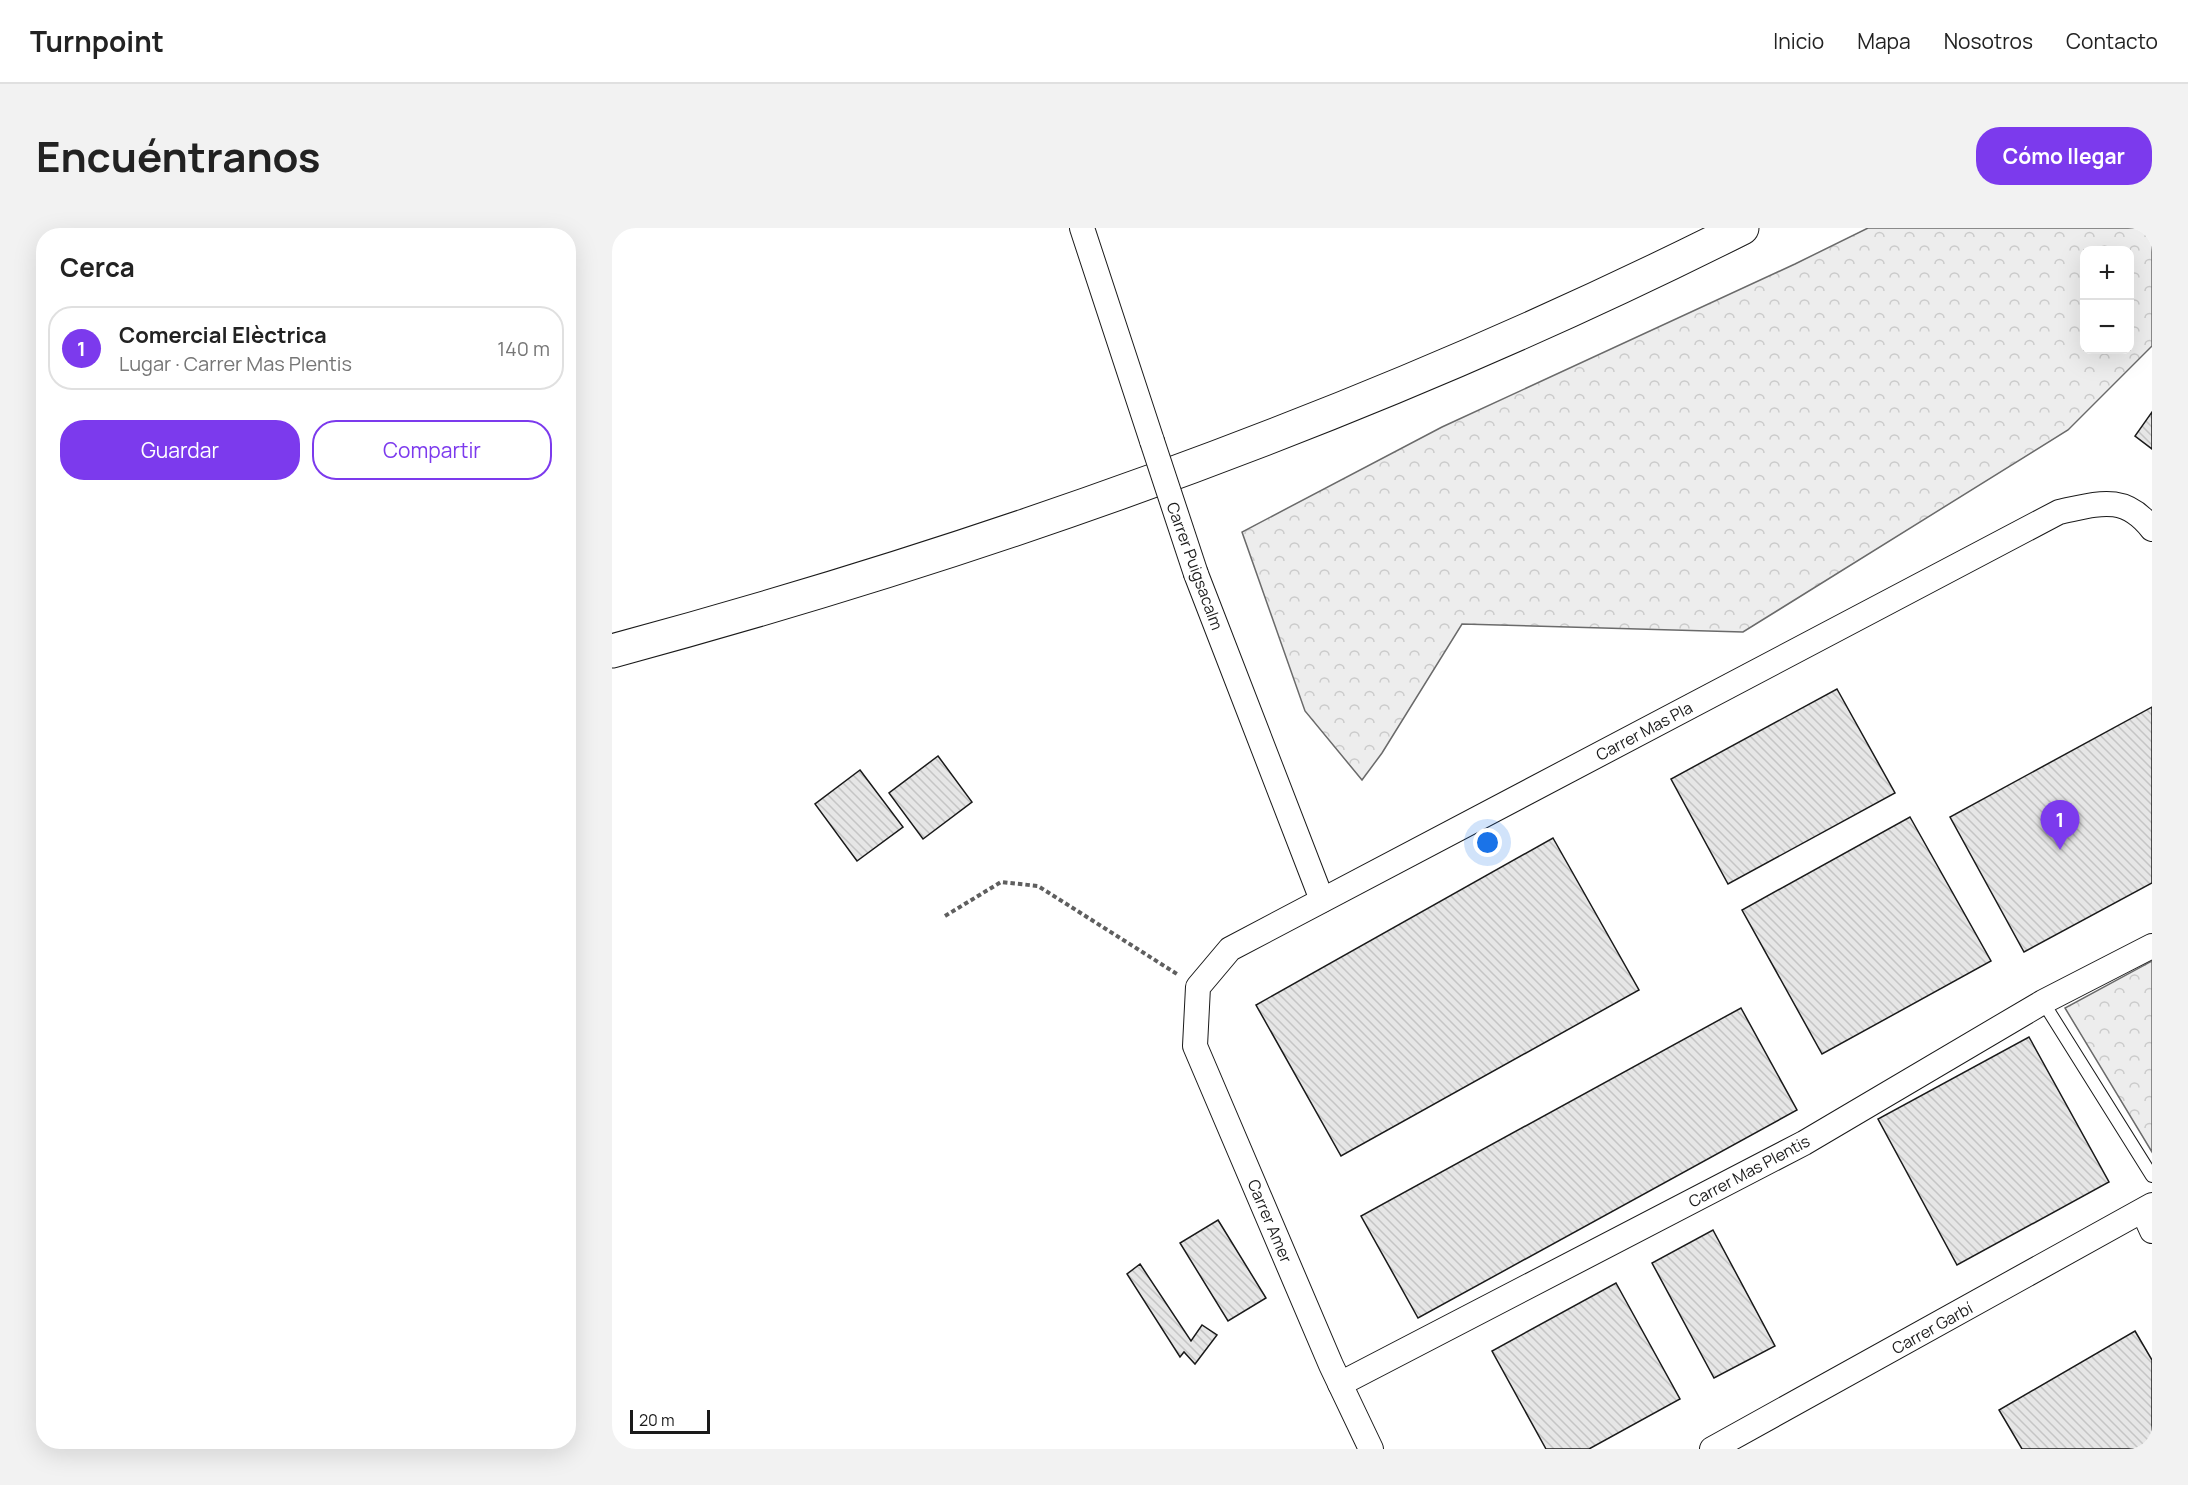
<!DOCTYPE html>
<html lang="es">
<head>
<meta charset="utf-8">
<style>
  :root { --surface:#fff; --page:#f2f2f2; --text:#222; --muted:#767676; --line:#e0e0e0; --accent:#7c3aed }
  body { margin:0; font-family:Manrope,sans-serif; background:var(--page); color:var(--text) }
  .controls { position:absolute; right:18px; top:18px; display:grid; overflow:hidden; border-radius:12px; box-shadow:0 6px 24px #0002 }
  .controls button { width:54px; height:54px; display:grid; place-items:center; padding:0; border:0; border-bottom:2px solid var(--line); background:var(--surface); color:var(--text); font:30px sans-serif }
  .scale { position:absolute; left:18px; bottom:15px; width:80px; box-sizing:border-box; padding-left:6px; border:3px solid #1a1a1a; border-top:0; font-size:16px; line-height:21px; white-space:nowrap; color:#1a1a1a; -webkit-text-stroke:4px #fff; paint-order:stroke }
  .you { position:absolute; left:876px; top:615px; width:21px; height:21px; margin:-15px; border:4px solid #fff; border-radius:50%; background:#1a73e8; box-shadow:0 0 0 9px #1a73e833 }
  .badge { display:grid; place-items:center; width:39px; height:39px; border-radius:50%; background:var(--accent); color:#fff; font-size:20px; font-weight:700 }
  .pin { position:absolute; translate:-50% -50px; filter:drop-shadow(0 2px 3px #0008) }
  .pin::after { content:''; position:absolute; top:32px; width:21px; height:18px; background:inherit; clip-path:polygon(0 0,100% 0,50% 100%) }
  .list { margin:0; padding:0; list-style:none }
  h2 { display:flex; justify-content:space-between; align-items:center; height:78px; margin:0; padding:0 24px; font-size:26px }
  h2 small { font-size:20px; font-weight:400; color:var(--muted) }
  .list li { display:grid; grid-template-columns:39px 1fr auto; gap:18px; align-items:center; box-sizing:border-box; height:84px; margin:0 12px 12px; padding:0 12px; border:2px solid var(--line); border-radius:24px }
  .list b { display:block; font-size:22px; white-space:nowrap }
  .list p { margin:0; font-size:20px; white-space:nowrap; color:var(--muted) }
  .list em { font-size:20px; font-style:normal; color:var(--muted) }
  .actions { display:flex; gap:12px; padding:18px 24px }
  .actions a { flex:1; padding:14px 0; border:2px solid var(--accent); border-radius:24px; text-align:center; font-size:21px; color:var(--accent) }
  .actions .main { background:var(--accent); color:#fff }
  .map { position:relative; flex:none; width:1540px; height:1221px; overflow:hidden; border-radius:24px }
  header { display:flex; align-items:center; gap:36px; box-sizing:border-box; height:84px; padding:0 30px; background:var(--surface); border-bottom:2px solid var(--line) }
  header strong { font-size:28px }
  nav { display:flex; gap:33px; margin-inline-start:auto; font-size:21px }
  .intro { display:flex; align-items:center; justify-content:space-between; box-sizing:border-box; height:144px; padding:0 36px }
  h1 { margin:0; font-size:42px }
  .button { padding:15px 27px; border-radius:24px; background:var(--accent); color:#fff; font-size:21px; font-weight:700 }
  main { display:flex; gap:36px; padding:0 36px }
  aside { flex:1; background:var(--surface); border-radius:24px; box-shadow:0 6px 24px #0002 }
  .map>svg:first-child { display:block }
</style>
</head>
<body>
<header>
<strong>Turnpoint</strong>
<nav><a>Inicio</a><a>Mapa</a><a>Nosotros</a><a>Contacto</a></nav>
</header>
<div class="intro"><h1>Encuéntranos</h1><a class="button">Cómo llegar</a></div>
<main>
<aside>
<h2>Cerca<small></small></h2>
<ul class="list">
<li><span class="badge">1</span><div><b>Comercial Elèctrica</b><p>Lugar · Carrer Mas Plentis</p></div><em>140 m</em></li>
</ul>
<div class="actions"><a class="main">Guardar</a><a>Compartir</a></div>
</aside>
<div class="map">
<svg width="1540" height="1221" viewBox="0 0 1540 1221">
  <defs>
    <pattern id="forest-crowns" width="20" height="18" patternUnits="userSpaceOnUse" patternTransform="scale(1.5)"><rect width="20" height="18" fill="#ededed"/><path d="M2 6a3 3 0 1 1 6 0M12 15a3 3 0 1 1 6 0" fill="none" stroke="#cbcbcb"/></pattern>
    <pattern id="building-back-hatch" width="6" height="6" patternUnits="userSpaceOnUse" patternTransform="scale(1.5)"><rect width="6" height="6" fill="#e6e6e6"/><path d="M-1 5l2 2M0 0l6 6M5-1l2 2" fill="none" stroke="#c5c5c5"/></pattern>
  </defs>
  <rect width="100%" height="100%" fill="#fff"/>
  <!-- forest -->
  <g fill="url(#forest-crowns)" stroke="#6a6a6a" stroke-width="1.5" fill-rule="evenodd">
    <path d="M1256,0h284v118l-84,84 -325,202 -281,-8 -80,129 -20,27 -57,-69 -63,-179 200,-105 353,-163zM1518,22v100h-46v-100z"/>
    <polygon points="1540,733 1540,924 1453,780"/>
  </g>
  <!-- building -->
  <g fill="url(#building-back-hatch)" stroke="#1a1a1a" stroke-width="1.5">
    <polygon points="1540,184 1540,221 1523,208"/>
    <polygon points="1225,461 1283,565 1116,656 1059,551"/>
    <polygon points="1540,479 1540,655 1412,724 1338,589"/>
    <polygon points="326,528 360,574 311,611 277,565"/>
    <polygon points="248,542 291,599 245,633 203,576"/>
    <polygon points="1298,589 1379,733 1210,826 1130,682"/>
    <polygon points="941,610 1027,762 729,928 644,777"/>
    <polygon points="1129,780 1185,882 806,1090 749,988"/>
    <polygon points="1417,809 1497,954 1345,1037 1266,891"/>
    <polygon points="606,992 654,1070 616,1093 568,1015"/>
    <polygon points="1101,1002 1163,1118 1102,1150 1040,1035"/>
    <polygon points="528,1036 579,1113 590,1097 605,1107 583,1136 572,1124 568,1129 515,1046"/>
    <polygon points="1004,1055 1068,1171 977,1221 934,1221 880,1123"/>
    <polygon points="1523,1103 1540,1132 1540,1221 1410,1221 1387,1182"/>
  </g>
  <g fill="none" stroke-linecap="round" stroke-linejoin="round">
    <!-- service casing -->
    <g stroke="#1a1a1a" stroke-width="14">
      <polyline id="service" points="1431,774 1540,948"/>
    </g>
    <!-- minor casing -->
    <g stroke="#1a1a1a" stroke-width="26">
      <g id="minor">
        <polyline points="470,0 540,213"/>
        <polyline points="584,346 710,672"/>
        <polyline points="1531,983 1540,1003"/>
        <polyline points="728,1156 1192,915 1431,774 1540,718"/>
        <path d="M759,1221l-40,-84 -136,-319 3,-59 32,-38 829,-437c39,-8 65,-19 93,17"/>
        <polyline points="1100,1221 1540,977"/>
      </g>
    </g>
    <!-- trunk casing -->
    <g stroke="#1a1a1a" stroke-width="35">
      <path id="trunk" d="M0,423c389,-105 770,-242 1130,-423"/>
    </g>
    <!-- path -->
    <polyline stroke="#5f5f5f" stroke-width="4" stroke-dasharray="4.5 3" stroke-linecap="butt" points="333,688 389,654 426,658 565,746"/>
    <!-- service -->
    <use href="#service" stroke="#fff" stroke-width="12"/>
    <!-- minor -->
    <use href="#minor" stroke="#fff" stroke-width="24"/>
    <!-- trunk -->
    <use href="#trunk" stroke="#fff" stroke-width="33"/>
    <!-- minor-bridge casing -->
    <g stroke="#1a1a1a" stroke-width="26" stroke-linecap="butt">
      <polyline id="minor-bridge" points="540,213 584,346"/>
    </g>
    <!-- minor-bridge -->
    <use href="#minor-bridge" stroke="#fff" stroke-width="24"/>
  </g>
  <g text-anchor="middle" stroke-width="4.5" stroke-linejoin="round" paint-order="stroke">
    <!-- street labels -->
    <g font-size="16" fill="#1a1a1a" stroke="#fff">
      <text transform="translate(583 338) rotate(70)" y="6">Carrer Puigsacalm</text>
      <text transform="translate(1032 503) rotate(-28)" y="6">Carrer Mas Pla</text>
      <text transform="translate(1137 943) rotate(-28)" y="6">Carrer Mas Plentis</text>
      <text transform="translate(658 993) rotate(67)" y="6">Carrer Amer</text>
      <text transform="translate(1320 1100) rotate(-29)" y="6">Carrer Garbí</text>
    </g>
  </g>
</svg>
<div class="controls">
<button>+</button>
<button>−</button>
</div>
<div class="scale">20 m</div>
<div class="you"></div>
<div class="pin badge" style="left:1448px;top:622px">1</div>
</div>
</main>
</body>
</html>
